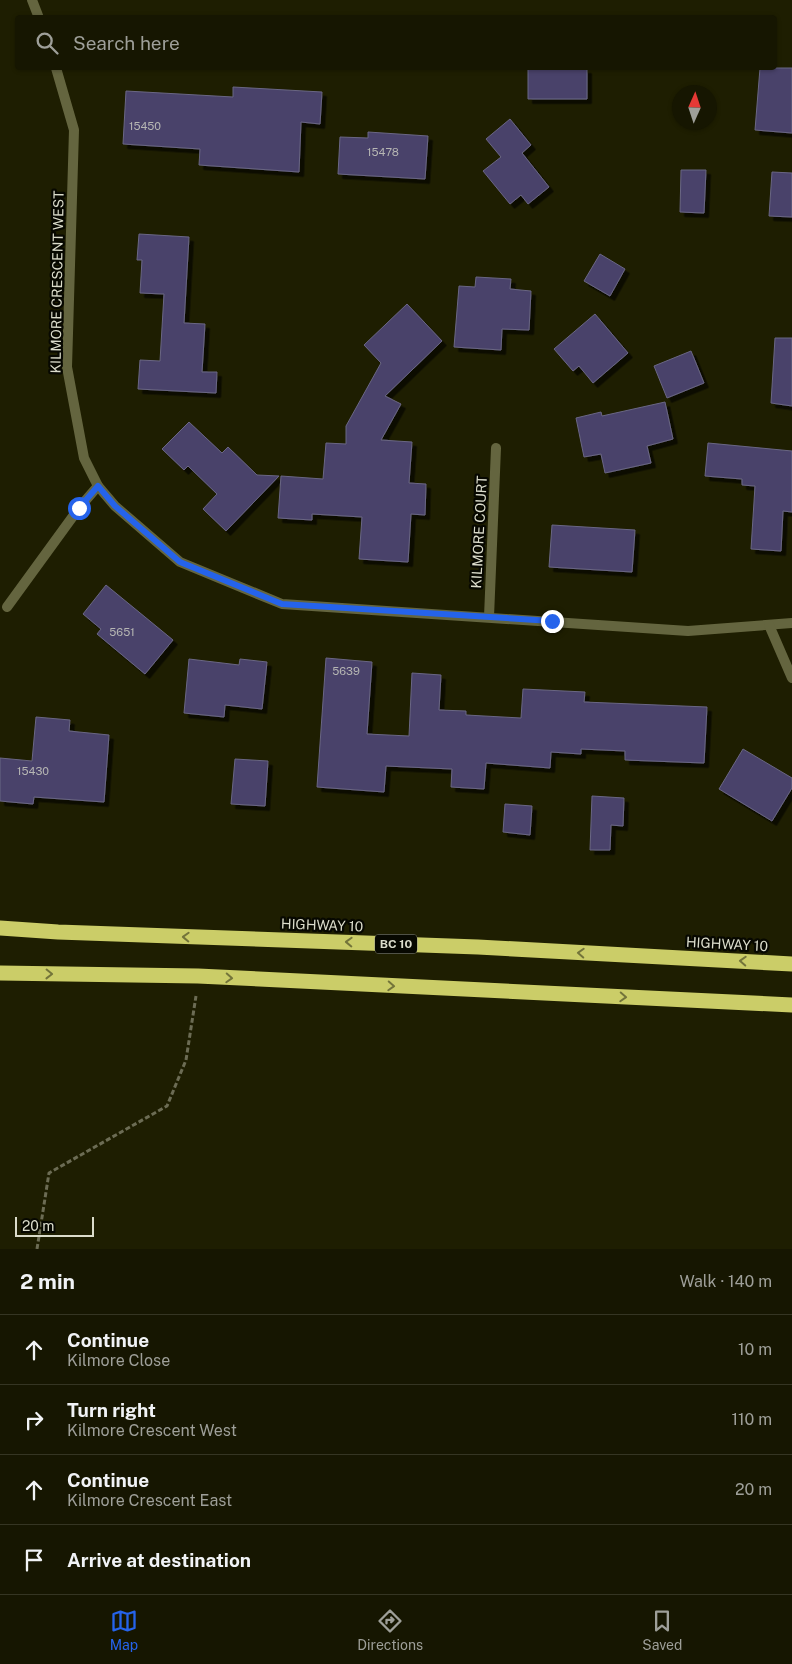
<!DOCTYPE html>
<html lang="en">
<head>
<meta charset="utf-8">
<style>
  :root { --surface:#161601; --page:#1f1f0b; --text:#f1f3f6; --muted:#9e9f99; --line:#353523; --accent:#2563eb }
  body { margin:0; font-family:"Public Sans",sans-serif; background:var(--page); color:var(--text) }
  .compass { position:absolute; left:672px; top:85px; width:45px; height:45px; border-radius:50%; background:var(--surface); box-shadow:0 1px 4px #0004; rotate:3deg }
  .scale { position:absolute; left:15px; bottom:12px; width:79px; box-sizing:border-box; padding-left:5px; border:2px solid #dbdccb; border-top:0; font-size:14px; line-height:18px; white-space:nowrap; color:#dbdccb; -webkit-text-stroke:4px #070801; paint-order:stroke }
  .stop { position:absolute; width:15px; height:15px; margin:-11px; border:4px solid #2563eb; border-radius:50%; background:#fff }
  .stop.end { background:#2563eb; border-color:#fff; box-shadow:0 1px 5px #0008 }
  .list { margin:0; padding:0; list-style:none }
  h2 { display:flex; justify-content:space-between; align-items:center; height:65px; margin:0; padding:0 20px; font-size:21px }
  h2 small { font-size:16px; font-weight:400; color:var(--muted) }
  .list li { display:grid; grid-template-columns:32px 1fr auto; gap:15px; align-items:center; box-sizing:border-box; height:70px; padding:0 20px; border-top:1px solid var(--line) }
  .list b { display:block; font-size:19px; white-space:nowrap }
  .list p { margin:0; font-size:16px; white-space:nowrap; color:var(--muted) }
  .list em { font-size:16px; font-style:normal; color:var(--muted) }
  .icon { flex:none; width:28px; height:28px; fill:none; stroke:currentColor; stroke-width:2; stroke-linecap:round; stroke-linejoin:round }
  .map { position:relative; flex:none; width:792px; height:1249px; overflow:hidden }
  .search { position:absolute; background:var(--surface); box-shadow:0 1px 4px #0004; left:15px; right:15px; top:15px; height:55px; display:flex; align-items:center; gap:12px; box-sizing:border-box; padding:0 18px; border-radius:5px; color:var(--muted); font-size:19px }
  .sheet { height:345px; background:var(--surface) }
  nav { display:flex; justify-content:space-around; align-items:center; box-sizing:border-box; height:70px; border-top:1px solid var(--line); background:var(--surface); font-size:14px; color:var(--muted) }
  nav a { display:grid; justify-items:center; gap:2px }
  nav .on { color:var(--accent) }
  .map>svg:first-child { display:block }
</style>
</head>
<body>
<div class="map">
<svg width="792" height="1249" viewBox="0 0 792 1249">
  <defs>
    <filter id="shadow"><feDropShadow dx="4.5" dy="4.5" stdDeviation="0" flood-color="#0009"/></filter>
  </defs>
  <rect width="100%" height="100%" fill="#1e1e01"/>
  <!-- building -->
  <g fill="#49436a" stroke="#6a6684" filter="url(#shadow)">
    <polygon points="528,68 581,68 581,69 587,69 587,99 528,99"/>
    <polygon points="760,68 792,68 792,133 755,130"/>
    <polygon points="233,87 322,92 320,124 301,122 299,172 199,165 200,149 123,144 126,91 233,97"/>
    <polygon points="510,119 531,145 522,153 549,187 528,204 521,195 510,204 483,171 501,157 486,139"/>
    <polygon points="368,132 428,136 425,179 338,174 340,137 368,138"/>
    <polygon points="681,170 706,170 704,213 680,212"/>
    <polygon points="772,172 792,173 792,217 769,216"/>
    <polygon points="139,234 189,237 184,323 205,324 202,372 217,372 216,393 138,389 140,360 160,361 164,294 140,293 142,260 137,260"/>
    <polygon points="600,254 625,269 610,296 584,281"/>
    <polygon points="476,277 511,279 510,289 531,291 529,330 502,329 501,350 454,347 459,286 475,287"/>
    <polygon points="407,304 442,341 385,396 401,404 381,440 412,442 409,483 426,484 425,515 411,514 408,562 359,559 362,517 312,514 312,520 278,518 281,476 323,479 326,443 346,444 346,426 381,363 364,345"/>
    <polygon points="595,314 628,353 593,383 579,366 573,371 554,349"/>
    <polygon points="775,338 792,338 792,406 771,403"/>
    <polygon points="691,351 704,383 667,398 654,366"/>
    <polygon points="665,402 673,439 647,446 651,463 605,473 601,454 584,457 576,418 601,412 602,416"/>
    <polygon points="189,422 222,453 228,447 257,475 279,476 226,531 203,509 217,494 188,466 184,470 162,449"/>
    <polygon points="708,443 792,451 792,512 783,511 781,551 751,549 755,486 742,485 742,479 705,476"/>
    <polygon points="552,525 635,530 632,572 549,567"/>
    <polygon points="106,585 173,640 145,674 97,634 101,629 83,614"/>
    <polygon points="326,658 372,662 367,734 409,736 412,673 441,675 439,710 466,711 466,715 521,718 523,689 585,692 584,702 707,707 704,763 625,760 625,751 581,749 581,754 551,752 550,768 486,763 484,789 451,787 452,769 386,766 384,792 317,787"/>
    <polygon points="189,659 239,665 240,659 267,662 262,709 225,705 224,717 184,713"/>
    <polygon points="36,717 70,720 69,731 109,735 104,802 34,797 33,804 0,801 0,758 32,761"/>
    <polygon points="743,749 792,778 792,788 772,821 719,789"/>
    <polygon points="235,759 268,761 265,806 231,804"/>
    <polygon points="592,796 624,798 623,826 611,825 610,850 590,850"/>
    <polygon points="505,804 532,806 530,835 503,832"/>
  </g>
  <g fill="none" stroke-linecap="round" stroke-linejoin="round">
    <!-- path -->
    <polyline stroke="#6c6c54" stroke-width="3" stroke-dasharray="5 2.5" stroke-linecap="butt" points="37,1249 49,1173 167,1106 186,1060 196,996"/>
    <!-- street -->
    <g stroke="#64653f" stroke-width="10">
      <polyline points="32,0 39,18"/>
      <polyline points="56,68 74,130 67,367 84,458 98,486 115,506 180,562 282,604 688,631 792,623"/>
      <polyline points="7,607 79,508 98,486"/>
      <polyline points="489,617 496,448"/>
      <polyline points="769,625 792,678"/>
    </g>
    <!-- highway -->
    <g stroke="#cbcd68" stroke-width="15">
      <polyline points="0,928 58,932 478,947 792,964"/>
      <polyline points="0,973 198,976 792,1005"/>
    </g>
  </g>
  <!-- one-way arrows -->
  <defs><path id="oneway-chevron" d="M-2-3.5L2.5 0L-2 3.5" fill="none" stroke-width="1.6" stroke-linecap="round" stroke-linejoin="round" transform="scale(1.25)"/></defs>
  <g stroke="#73743a">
    <use href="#oneway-chevron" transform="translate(186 937) rotate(-178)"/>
    <use href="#oneway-chevron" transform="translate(349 942) rotate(-178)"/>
    <use href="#oneway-chevron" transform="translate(581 953) rotate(-177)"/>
    <use href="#oneway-chevron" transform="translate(743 961) rotate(-177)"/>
    <use href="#oneway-chevron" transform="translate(49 974) rotate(1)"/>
    <use href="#oneway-chevron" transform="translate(229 978) rotate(3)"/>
    <use href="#oneway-chevron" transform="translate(391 986) rotate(3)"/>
    <use href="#oneway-chevron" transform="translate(623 997) rotate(3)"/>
  </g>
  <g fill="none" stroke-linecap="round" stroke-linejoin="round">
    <!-- route -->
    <polyline stroke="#2563eb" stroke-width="6" points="79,508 98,486 115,506 180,562 282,604 552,621"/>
  </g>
  <g text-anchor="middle" stroke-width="4.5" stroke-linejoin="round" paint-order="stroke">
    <!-- number labels -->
    <g font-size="11" fill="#b6b6b3">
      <text x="145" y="130">15450</text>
      <text x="383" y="156">15478</text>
      <text x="122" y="636">5651</text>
      <text x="346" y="675">5639</text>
      <text x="33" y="775">15430</text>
    </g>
    <!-- shield labels -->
    <rect fill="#070801" stroke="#9b9c8e" stroke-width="1" x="375" y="934.5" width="42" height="19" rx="4"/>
    <g font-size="12" font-weight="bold" fill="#dbdccb">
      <text x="396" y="948">BC 10</text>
    </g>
    <!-- street labels -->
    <g font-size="14" fill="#dbdccb" stroke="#070801">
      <text transform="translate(57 282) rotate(-89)" y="5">KILMORE CRESCENT WEST</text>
      <text transform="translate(479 532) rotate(-87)" y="5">KILMORE COURT</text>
      <text transform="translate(322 925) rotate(2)" y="5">HIGHWAY 10</text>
      <text transform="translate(727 944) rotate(3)" y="5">HIGHWAY 10</text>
    </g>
  </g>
</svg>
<svg class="compass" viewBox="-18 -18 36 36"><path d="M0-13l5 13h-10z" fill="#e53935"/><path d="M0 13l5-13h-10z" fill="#9e9f99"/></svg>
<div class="scale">20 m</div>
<div class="stop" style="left:79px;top:508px"></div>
<div class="stop end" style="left:552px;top:621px"></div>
<div class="search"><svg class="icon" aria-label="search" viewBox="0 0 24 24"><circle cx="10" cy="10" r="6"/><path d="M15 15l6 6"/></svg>Search here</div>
</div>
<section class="sheet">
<h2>2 min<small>Walk · 140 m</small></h2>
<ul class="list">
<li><svg class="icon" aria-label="ahead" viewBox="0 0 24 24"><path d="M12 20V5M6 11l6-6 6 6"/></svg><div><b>Continue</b><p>Kilmore Close</p></div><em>10 m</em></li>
<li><svg class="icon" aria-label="right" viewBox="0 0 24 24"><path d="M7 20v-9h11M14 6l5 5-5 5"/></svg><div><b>Turn right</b><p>Kilmore Crescent West</p></div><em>110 m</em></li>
<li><svg class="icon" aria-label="ahead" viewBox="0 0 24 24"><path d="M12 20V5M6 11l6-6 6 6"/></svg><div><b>Continue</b><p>Kilmore Crescent East</p></div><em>20 m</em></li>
<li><svg class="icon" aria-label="arrive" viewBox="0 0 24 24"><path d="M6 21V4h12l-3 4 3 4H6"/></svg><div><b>Arrive at destination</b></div></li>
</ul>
</section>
<nav>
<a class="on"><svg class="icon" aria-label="map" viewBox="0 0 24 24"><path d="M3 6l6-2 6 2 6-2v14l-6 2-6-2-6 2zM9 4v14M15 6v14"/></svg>Map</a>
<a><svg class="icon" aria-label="directions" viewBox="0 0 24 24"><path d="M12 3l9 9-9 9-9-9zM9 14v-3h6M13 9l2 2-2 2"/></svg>Directions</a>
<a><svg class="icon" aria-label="saved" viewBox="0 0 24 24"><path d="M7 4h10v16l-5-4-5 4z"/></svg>Saved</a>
</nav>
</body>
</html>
